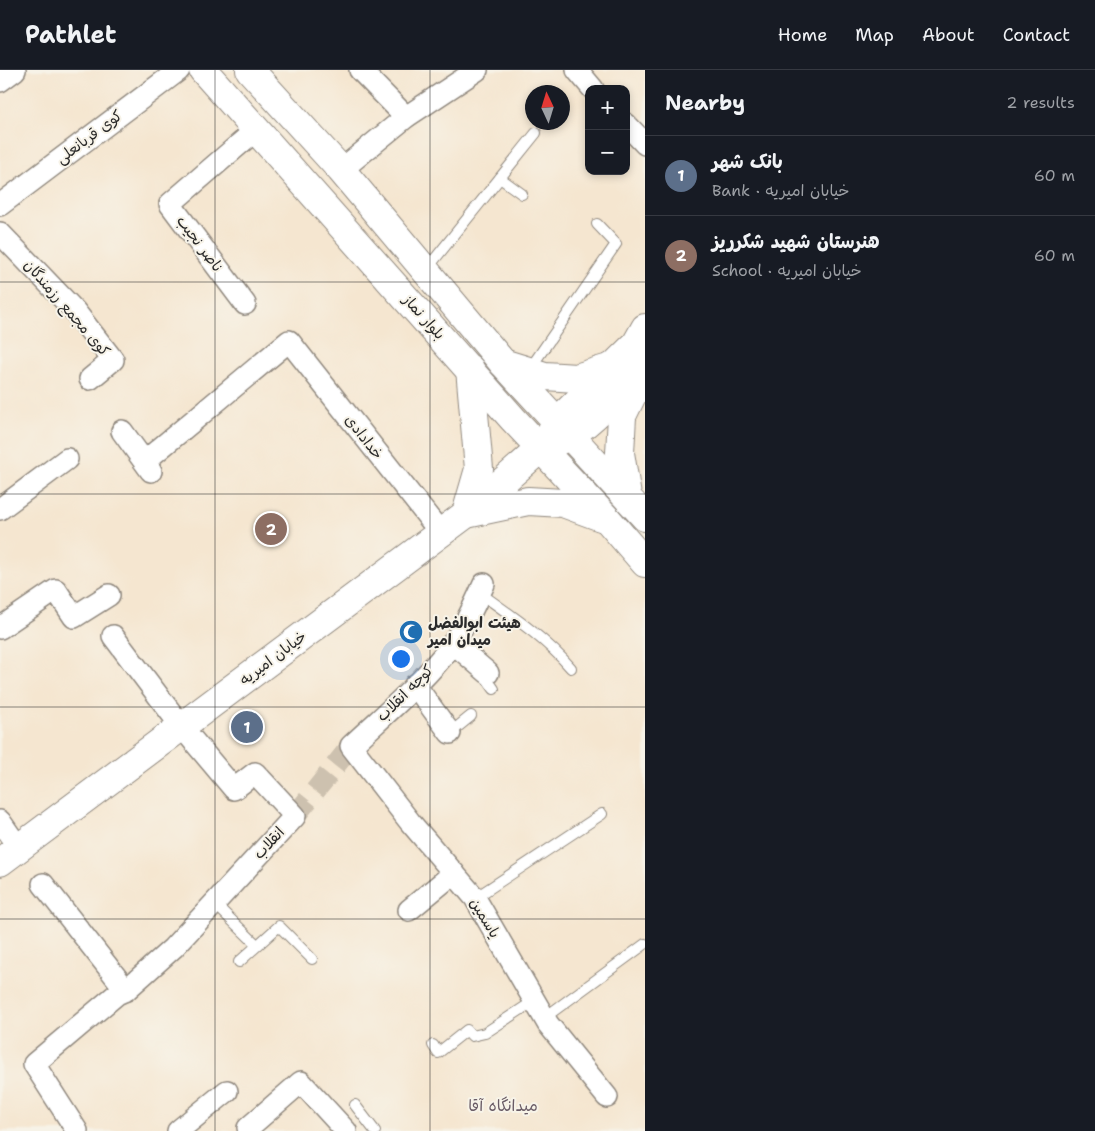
<!DOCTYPE html>
<html lang="en">
<head>
<meta charset="utf-8">
<style>
  :root { --surface:#171b24; --page:#242831; --text:#f1f3f6; --muted:#9ea1a6; --line:#363941; --accent:#d93025 }
  body { margin:0; font-family:"Shantell Sans","Playpen Sans Arabic",sans-serif; background:var(--page); color:var(--text) }
  .controls { position:absolute; right:15px; top:15px; display:grid; overflow:hidden; border-radius:10px; box-shadow:0 2px 8px #0003 }
  .controls button { width:45px; height:45px; display:grid; place-items:center; padding:0; border:0; border-bottom:1px solid var(--line); background:var(--surface); color:var(--text); font:25px sans-serif }
  .compass { position:absolute; left:525px; top:15px; width:45px; height:45px; border-radius:50%; background:var(--surface); box-shadow:0 2px 8px #0003; rotate:356deg }
  .you { position:absolute; left:400px; top:588px; width:18px; height:18px; margin:-12px; border:4px solid #fff; border-radius:50%; background:#1a73e8; box-shadow:0 0 0 8px #1a73e833 }
  .badge { display:grid; place-items:center; width:32px; height:32px; border-radius:50%; background:var(--accent); color:#fff; font-size:16px; font-weight:700 }
  .pin { position:absolute; translate:-50% -50%; border:2px solid #fff; box-shadow:0 1px 5px #0006 }
  .list { margin:0; padding:0; list-style:none }
  h2 { display:flex; justify-content:space-between; align-items:center; height:65px; margin:0; padding:0 20px; font-size:21px }
  h2 small { font-size:16px; font-weight:400; color:var(--muted) }
  .list li { display:grid; grid-template-columns:32px 1fr auto; gap:15px; align-items:center; box-sizing:border-box; height:80px; padding:0 20px; border-top:1px solid var(--line) }
  .list b { display:block; font-size:19px; white-space:nowrap }
  .list p { margin:0; font-size:16px; white-space:nowrap; color:var(--muted) }
  .list em { font-size:16px; font-style:normal; color:var(--muted) }
  .map { position:relative; flex:none; width:645px; height:1061px; overflow:hidden }
  header { display:flex; align-items:center; gap:30px; box-sizing:border-box; height:70px; padding:0 25px; background:var(--surface); border-bottom:1px solid var(--line) }
  header strong { font-size:24px }
  nav { display:flex; gap:28px; margin-inline-start:auto; font-size:18px }
  main { display:flex }
  aside { flex:1; background:var(--surface) }
  .map>svg:first-child { display:block }
</style>
</head>
<body>
<header>
<strong>Pathlet</strong>
<nav><a>Home</a><a>Map</a><a>About</a><a>Contact</a></nav>
</header>
<main>
<div class="map">
<svg width="645" height="1061" viewBox="0 0 645 1061">
  <rect width="100%" height="100%" fill="#f7f3e8"/>
  <filter id="ink" filterUnits="userSpaceOnUse"><feTurbulence type="fractalNoise" baseFrequency=".02" numOctaves="2"/><feDisplacementMap in="SourceGraphic" scale="10" xChannelSelector="R" yChannelSelector="G"/><feConvolveMatrix kernelMatrix="1 2 1 2 8 2 1 2 1" color-interpolation-filters="sRGB"/></filter>
  <filter id="wash" filterUnits="userSpaceOnUse"><feTurbulence type="fractalNoise" baseFrequency=".0096" numOctaves="4" result="noise"/><feDisplacementMap in="SourceGraphic" scale="20" xChannelSelector="R" yChannelSelector="G"/><feGaussianBlur stdDeviation="1.12" result="paint"/><feColorMatrix in="noise" values="0 0 0 0 0 0 0 0 0 0 0 0 0 0 0 0 0 1.4 0 .05"/><feComposite in="paint" operator="in"/></filter>
  <g filter="url(#wash)">
    <rect width="100%" height="100%" fill="#f5e6d0"/>
  </g>
  <g filter="url(#ink)">
    <g fill="none" stroke-linecap="round" stroke-linejoin="round">
      <!-- minor-tunnel -->
      <polyline stroke="#cdc1af" stroke-width="21" stroke-dasharray="21 11" stroke-linecap="butt" points="295,746 351,676"/>
      <!-- service casing -->
      <g stroke="#90887e" stroke-width="12">
        <g id="service">
          <polyline points="500,108 522,124"/>
          <polyline points="426,200 536,63"/>
          <polyline points="529,300 616,174 597,154"/>
          <path d="M480,523c32,23 65,45 91,75"/>
          <polyline points="488,603 487,609 494,619"/>
          <polyline points="450,663 471,646"/>
          <polyline points="475,828 602,744"/>
          <polyline points="214,833 257,875"/>
          <polyline points="239,892 279,856 312,889"/>
          <polyline points="544,948 645,874"/>
          <polyline points="433,975 438,983 467,960 472,966 485,963 534,931"/>
          <polyline points="355,1035 375,1061"/>
        </g>
      </g>
      <!-- minor casing -->
      <g stroke="#90887e" stroke-width="24">
        <g id="minor">
          <polyline points="360,0 406,47"/>
          <polyline points="577,0 593,19"/>
          <polyline points="0,11 15,0"/>
          <polyline points="626,54 645,74"/>
          <polyline points="341,100 406,47 477,0"/>
          <polyline points="0,135 179,0"/>
          <polyline points="0,163 74,240 113,290 90,309"/>
          <polyline points="245,234 170,134 257,59"/>
          <polyline points="122,361 151,401"/>
          <polyline points="145,391 289,271 440,462"/>
          <polyline points="0,439 67,389"/>
          <path d="M484,514c-9,20 -18,40 -30,58 -29,39 -68,71 -103,104l59,76 65,76 73,126 59,73"/>
          <polyline points="0,558 56,520 74,547 109,525"/>
          <polyline points="453,573 488,603"/>
          <polyline points="415,615 450,663"/>
          <polyline points="0,751 18,777"/>
          <polyline points="43,814 126,920"/>
          <polyline points="409,840 454,803"/>
          <polyline points="248,1058 301,1012 346,1061"/>
          <polyline points="77,1061 34,994 117,924 126,920 173,878 295,746 255,703 234,719 181,656 113,566"/>
          <polyline points="178,1061 227,1021"/>
        </g>
      </g>
      <!-- secondary casing -->
      <g stroke="#90887e" stroke-width="30">
        <g id="secondary">
          <polyline points="203,0 513,349 607,449 645,493"/>
          <polyline points="250,0 341,100 503,293 645,447"/>
          <polyline points="503,293 545,306 576,308 609,298"/>
          <polyline points="470,299 479,399 466,444 528,431 563,433 601,447"/>
          <path d="M554,373c38,-15 64,-53 91,-83"/>
          <polyline points="627,426 620,383 622,346 641,307"/>
          <polyline points="0,792 466,444 541,378 557,352 636,274 645,258"/>
        </g>
      </g>
      <!-- service -->
      <use href="#service" stroke="#fff" stroke-width="10"/>
      <!-- minor -->
      <use href="#minor" stroke="#fff" stroke-width="21"/>
      <!-- secondary -->
      <use href="#secondary" stroke="#fff" stroke-width="28"/>
    </g>
  </g>
  <!-- grid -->
  <path fill="none" stroke="#2b2b2b" stroke-width="1" stroke-opacity="0.55" d="M215,0v1061M430,0v1061M0,212h645M0,424h645M0,637h645M0,849h645"/>
  <!-- icons -->
  <defs>
    <g id="mosque-disc" transform="scale(1.25)"><circle r="9.5" fill="#1f6fb2" stroke="#f7f3e8"/><path d="M3.5-4.9A6 6 0 1 0 3.5 4.9A5 5 0 1 1 3.5-4.9Z" fill="#fff"/></g>
  </defs>
  <g fill-rule="evenodd">
    <use href="#mosque-disc" x="411" y="562"/>
  </g>
  <g text-anchor="middle" stroke-width="4" stroke-linejoin="round" paint-order="stroke">
    <!-- street labels -->
    <g font-size="15" fill="#2b2b2b" stroke="#f7f3e8">
      <text transform="translate(89 67) rotate(-37)" y="5">کوی قربانعلی</text>
      <text transform="translate(200 174) rotate(53)" y="5">ناصر نجیب</text>
      <text transform="translate(67 238) rotate(49)" y="5">کوی مجمع رزمندگان</text>
      <text transform="translate(424 247) rotate(48)" y="5">بلوار نماز</text>
      <text transform="translate(364 367) rotate(52)" y="5">خدادادی</text>
      <text transform="translate(273 588) rotate(-37)" y="5">خیابان امیریه</text>
      <text transform="translate(405 623) rotate(-45)" y="5">کوچه انقلاب</text>
      <text transform="translate(269 773) rotate(-47)" y="5">انقلاب</text>
      <text transform="translate(485 848) rotate(59)" y="5">یاسمین</text>
    </g>
    <!-- poi labels -->
    <g font-size="15" font-weight="bold" fill="#2b2b2b" stroke="#f7f3e8" text-anchor="start">
      <text x="428" y="558">هیئت ابوالفضل<tspan x="428" dy="17">میدان امیر</tspan></text>
    </g>
    <!-- neighbourhood labels -->
    <g font-size="16" fill="#695b65" stroke="#f7f3e8">
      <text x="503" y="1041">میدانگاه آقا</text>
    </g>
  </g>
</svg>
<div class="controls">
<button>+</button>
<button>−</button>
</div>
<svg class="compass" viewBox="-18 -18 36 36"><path d="M0-13l5 13h-10z" fill="#e53935"/><path d="M0 13l5-13h-10z" fill="#9ea1a6"/></svg>
<div class="you"></div>
<div class="pin badge" style="left:247px;top:657px;background:#5c6f8a">1</div>
<div class="pin badge" style="left:271px;top:459px;background:#8d6e63">2</div>
</div>
<aside>
<h2>Nearby<small>2 results</small></h2>
<ul class="list">
<li><span class="badge" style="background:#5c6f8a">1</span><div><b>بانک شهر</b><p>Bank · خیابان امیریه</p></div><em>60 m</em></li>
<li><span class="badge" style="background:#8d6e63">2</span><div><b>هنرستان شهید شکرریز</b><p>School · خیابان امیریه</p></div><em>60 m</em></li>
</ul>
</aside>
</main>
</body>
</html>
